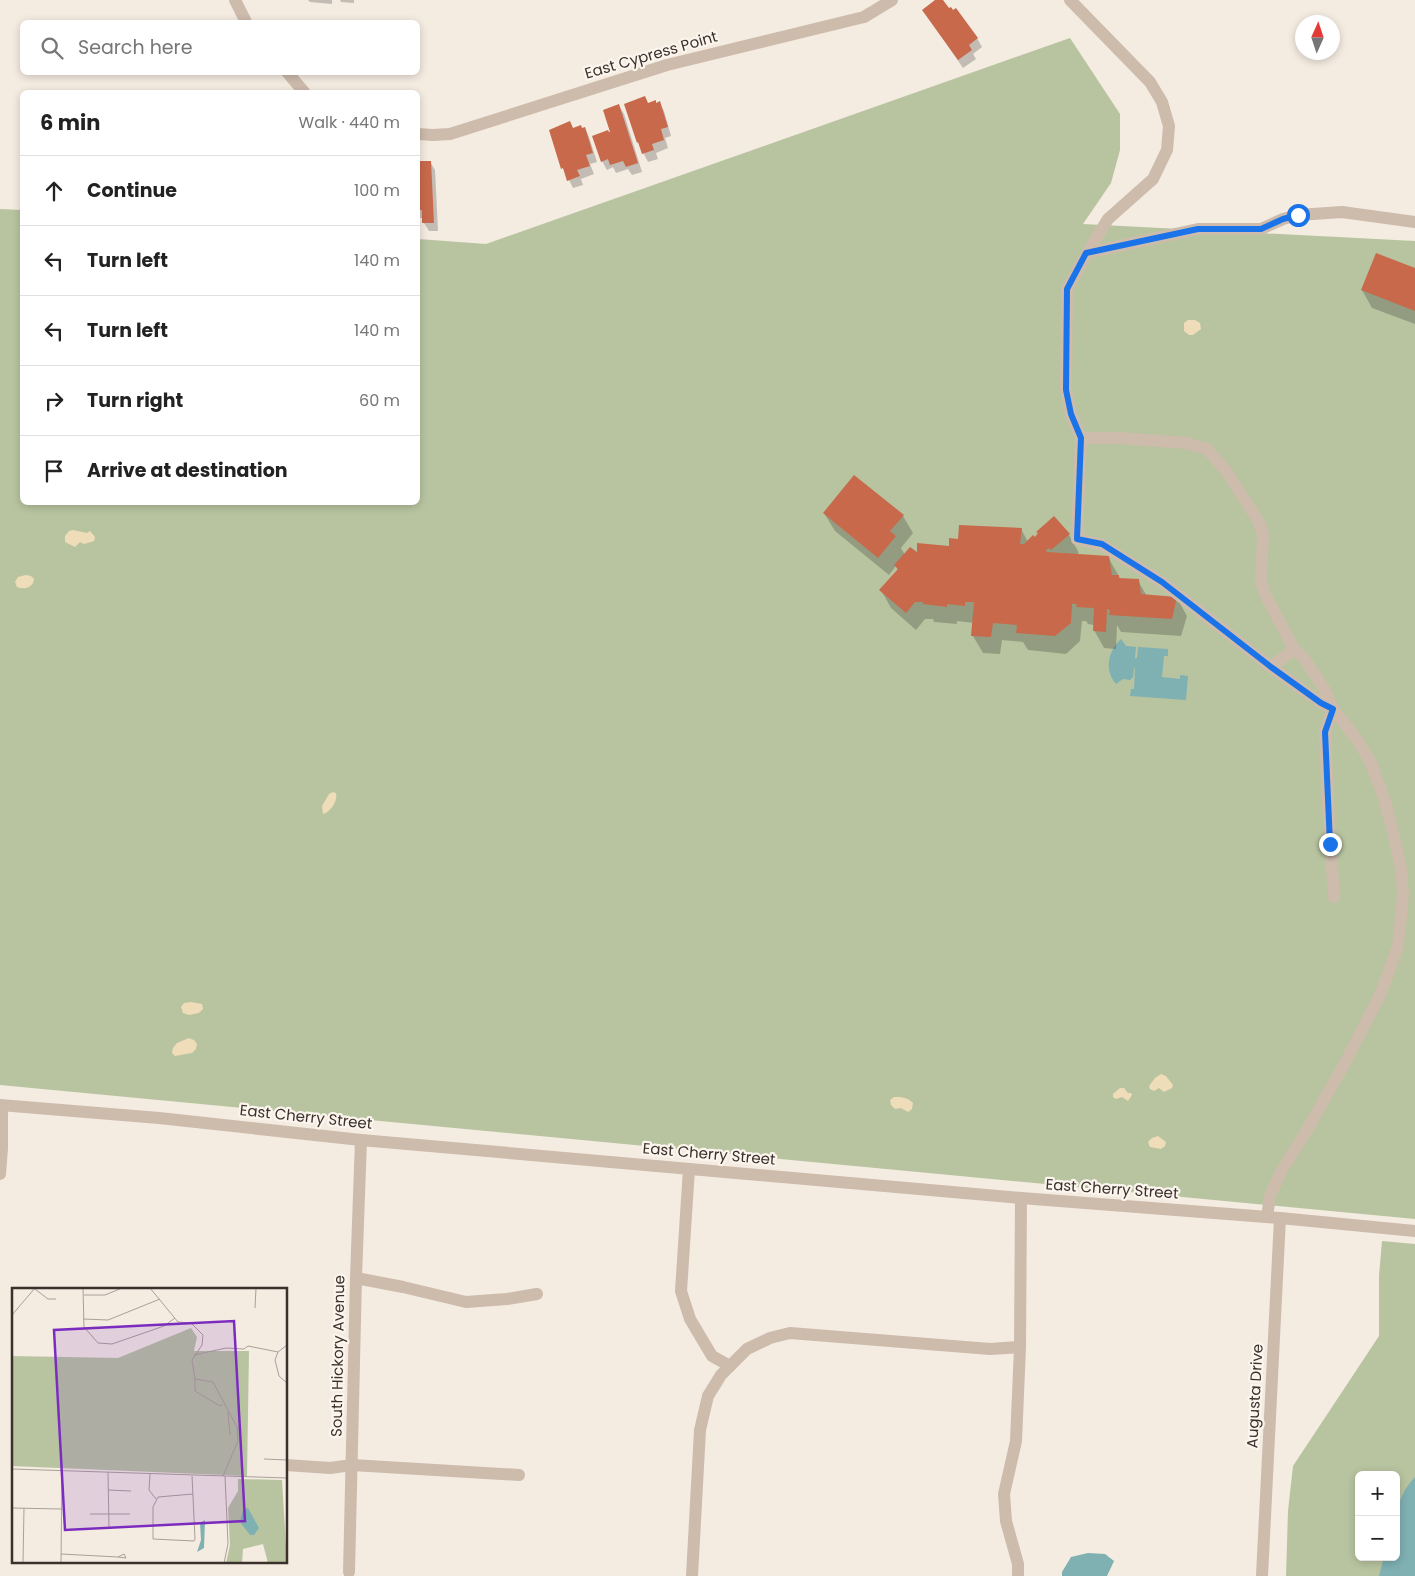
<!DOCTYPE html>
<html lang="en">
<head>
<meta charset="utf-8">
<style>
  :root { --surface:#fff; --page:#f2f2f2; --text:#222; --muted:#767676; --line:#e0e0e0 }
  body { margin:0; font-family:Poppins,sans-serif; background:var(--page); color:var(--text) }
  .controls { position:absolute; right:15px; bottom:15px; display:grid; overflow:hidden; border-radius:8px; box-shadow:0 2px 8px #0003 }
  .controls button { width:45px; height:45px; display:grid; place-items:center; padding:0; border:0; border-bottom:1px solid var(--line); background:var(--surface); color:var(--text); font:25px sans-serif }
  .compass { position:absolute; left:1295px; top:15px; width:45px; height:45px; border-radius:50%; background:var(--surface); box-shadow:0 2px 8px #0003; rotate:3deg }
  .stop { position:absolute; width:15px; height:15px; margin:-11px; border:4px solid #1a73e8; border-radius:50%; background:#fff }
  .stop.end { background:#1a73e8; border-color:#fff; box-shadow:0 1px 5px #0008 }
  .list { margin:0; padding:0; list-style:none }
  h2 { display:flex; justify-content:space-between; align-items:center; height:65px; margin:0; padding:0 20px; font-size:21px }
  h2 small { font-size:16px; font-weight:400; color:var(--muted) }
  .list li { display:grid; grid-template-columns:32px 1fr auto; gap:15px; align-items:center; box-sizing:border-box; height:70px; padding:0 20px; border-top:1px solid var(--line) }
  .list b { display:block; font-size:19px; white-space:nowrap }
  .list em { font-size:16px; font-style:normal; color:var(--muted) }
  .icon { flex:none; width:28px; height:28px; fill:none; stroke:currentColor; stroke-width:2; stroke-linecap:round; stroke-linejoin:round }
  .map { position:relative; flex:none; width:1415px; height:1576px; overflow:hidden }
  .search { position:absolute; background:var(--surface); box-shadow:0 2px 8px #0003; left:20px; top:20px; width:400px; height:55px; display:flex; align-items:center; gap:12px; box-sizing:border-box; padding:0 18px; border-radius:8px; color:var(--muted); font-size:19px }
  .panel { position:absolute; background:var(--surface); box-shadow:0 2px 8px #0003; left:20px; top:90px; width:400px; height:415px; border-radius:8px }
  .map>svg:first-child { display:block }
</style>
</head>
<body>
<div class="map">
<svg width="1415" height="1576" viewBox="0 0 1415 1576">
  <rect width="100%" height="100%" fill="#f4ebe1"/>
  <!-- green -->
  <g fill="#b8c4a0" fill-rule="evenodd">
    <polygon points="1070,38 1120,114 1120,150 1111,183 1083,224 1415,241 1415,1219 0,1085 0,209 22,210 22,502 418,502 418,239 486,244"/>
    <path d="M1382,1241l33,3v332h-129l2,-65 5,-45 86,-130v-60zM1359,1475h37v82h-37z"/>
  </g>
  <!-- sand -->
  <g fill="#efdcb8">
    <polygon points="1188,320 1195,320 1200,323 1201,329 1193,335 1189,335 1184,331 1184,323"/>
    <polygon points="73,530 87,533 90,531 95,537 94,541 84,544 80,542 75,547 65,542 65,536 69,531"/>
    <path d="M26,575l5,1 3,3c-1,9 -10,11 -17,8l-2,-5 3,-5z"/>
    <path d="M333,792l3,1c2,7 -5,19 -13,21l-1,-8 7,-12z"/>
    <polygon points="191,1002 202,1004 203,1009 199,1013 189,1015 183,1013 181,1007 184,1003"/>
    <polygon points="189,1038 194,1040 197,1044 196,1049 192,1053 175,1056 172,1053 173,1048 177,1043"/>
    <polygon points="1161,1074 1166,1076 1173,1085 1172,1088 1164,1092 1159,1088 1154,1091 1150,1089 1149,1086 1155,1078"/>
    <polygon points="1120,1088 1124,1088 1128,1093 1131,1093 1132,1095 1128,1101 1122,1097 1116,1099 1113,1097 1113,1094"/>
    <path d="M894,1097c7,0 13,0 19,6l-1,6 -4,3 -7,-4 -6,1 -4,-4 -1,-5z"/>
    <polygon points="1158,1136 1166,1142 1165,1146 1161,1149 1150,1147 1148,1142 1152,1138"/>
  </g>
  <!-- water -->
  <g fill="#7fb0b2">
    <path d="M1121,639l5,7 10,1 -1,11h2l1,-11 30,2v7h-4l-2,21 18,2v-4l8,1 -2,24 -56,-4 1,-7h3l1,-21 -1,1 -1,8 -3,3 -7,-1 -7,5c-12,-14 -8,-33 5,-45z"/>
    <path d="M1415,1477v99h-36l5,-19h12c0,-31 -4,-56 19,-80z"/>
    <polygon points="1088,1553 1105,1554 1114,1561 1107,1576 1062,1576 1062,1572 1071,1557"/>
  </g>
  <!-- shadow -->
  <g fill="#0003">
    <polygon points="308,0 332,0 332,4 310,2"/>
    <polygon points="340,0 364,0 354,0 354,3 341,2"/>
    <polygon points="938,0 941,0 977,38 982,47 973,54 976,59 963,68 923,10"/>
    <polygon points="659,103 664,111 671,136 665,138 668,148 656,153 658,159 648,162 638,142 648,104"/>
    <polygon points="619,106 624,114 642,172 632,175 628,169 616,173 613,167 607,170 602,161 609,134 612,133"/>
    <polygon points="585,128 589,137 597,162 590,164 594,174 581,179 583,185 573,188 563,168 574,129"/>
    <polygon points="418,162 430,162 435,170 438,231 429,231 424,223 423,218 418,218"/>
    <polygon points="1415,269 1415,324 1372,308 1362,290"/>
    <polygon points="824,513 903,516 913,533 901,548 905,555 918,555 950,547 959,540 1021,529 1028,542 1035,539 1069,535 1079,553 1076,555 1108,557 1121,580 1138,581 1147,596 1177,598 1187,616 1181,636 1121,632 1117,625 1116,649 1104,648 1094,630 1094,625 1088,624 1086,621 1082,621 1080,641 1066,654 1028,650 1023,642 1002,640 1000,654 983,653 973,636 974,623 957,621 957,624 934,622 933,619 925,619 916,630 891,608 881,590 898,571 896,566 889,575 835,531"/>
  </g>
  <!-- building -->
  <g fill="#c8694b">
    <polygon points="935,0 943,0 949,8 951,7 953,10 956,8 978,38 969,45 972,50 958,60 922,10"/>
    <polygon points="645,96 648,103 656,100 656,103 660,101 668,127 661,129 664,140 652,144 654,150 642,154 638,142 637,143 624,104"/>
    <polygon points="619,104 638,163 626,167 623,161 610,165 608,159 601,162 592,136 608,130 609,132 610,132 603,110"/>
    <polygon points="570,121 573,128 581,125 582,128 585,127 593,153 586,155 590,166 577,170 580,176 567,181 563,168 561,169 549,130"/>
    <polygon points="418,161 431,161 434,223 422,223 422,210 418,210"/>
    <polygon points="1376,253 1415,268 1415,311 1361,290"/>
    <polygon points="854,475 904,515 890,531 896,536 878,558 823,513"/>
    <polygon points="1054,516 1070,534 1051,550 1049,548 1046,550 1047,552 1109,556 1112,575 1119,575 1119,578 1139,579 1141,594 1177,597 1172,619 1109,615 1110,610 1107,609 1106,632 1093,631 1094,608 1076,607 1077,604 1072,604 1071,623 1055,636 1016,633 1017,625 993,623 991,637 971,636 974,602 965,602 965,606 947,604 947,607 923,604 923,602 915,602 906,613 879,590 898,569 894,565 910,547 917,552 917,543 949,546 949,538 958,539 959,525 1022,528 1020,544 1024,544 1033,535 1035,537 1038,533 1036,532"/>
  </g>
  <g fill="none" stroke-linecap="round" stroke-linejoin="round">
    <!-- minor -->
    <g stroke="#cdbbac" stroke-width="12">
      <polyline points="235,0 246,22"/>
      <polyline points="1070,0 1150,82 1162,102 1169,126 1167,150 1153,179 1108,219 1087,253 1067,289 1066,390 1071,414 1081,438"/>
      <polyline points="287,72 304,92"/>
      <polyline points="418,134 433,135 450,134 667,65 864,17 892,0"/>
      <polyline points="1087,253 1198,229 1261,229 1283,219 1298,215 1342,212 1415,222"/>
      <polyline points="1271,667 1321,703 1333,709"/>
      <polyline points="1333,709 1325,732 1330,844 1334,897"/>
      <polyline points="0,1105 159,1118 361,1140 1021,1198 1280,1218 1415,1231"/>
      <polyline points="689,1169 681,1291 690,1319 712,1356 730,1366"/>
      <polyline points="0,1174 2,1148 2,1106"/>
      <polyline points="1267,1217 1270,1196 1282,1170 1307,1130 1347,1059 1381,993 1398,946 1403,895 1401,868 1394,837 1385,801 1371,763 1358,741 1333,709 1325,690 1303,657 1294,649 1265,594 1261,581 1263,534 1259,522 1226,471 1207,449 1186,443 1118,438 1081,438 1077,539 1102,545 1162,582 1271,667 1294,649"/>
      <polyline points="356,1278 403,1287 466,1302 507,1299 537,1294"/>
      <polyline points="286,1465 330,1468 352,1465 519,1475"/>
      <polyline points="349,1572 356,1278 361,1140"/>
      <polyline points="692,1576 700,1430 708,1396 721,1375 747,1349 770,1338 790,1333 990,1349 1020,1347"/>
      <polyline points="1018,1576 1018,1564 1006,1521 1004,1494 1016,1441 1020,1347 1021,1198"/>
      <polyline points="1262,1576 1280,1218"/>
    </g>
  </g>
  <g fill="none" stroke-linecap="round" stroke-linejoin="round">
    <!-- route -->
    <polyline stroke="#1a73e8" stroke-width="6" points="1298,215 1283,219 1261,229 1198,229 1086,253 1067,289 1066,390 1071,414 1081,438 1077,539 1102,544 1162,582 1271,667 1321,703 1333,709 1325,732 1330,844"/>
  </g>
  <g text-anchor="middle" stroke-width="4.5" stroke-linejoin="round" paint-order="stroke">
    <!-- street labels -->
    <g font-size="15" fill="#3b302b" stroke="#fbf5ee">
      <text transform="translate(651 55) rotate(-16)" y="5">East Cypress Point</text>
      <text transform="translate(306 1117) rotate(6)" y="5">East Cherry Street</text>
      <text transform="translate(709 1154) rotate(5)" y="5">East Cherry Street</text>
      <text transform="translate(1112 1189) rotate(4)" y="5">East Cherry Street</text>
      <text transform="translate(338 1356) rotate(-89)" y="5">South Hickory Avenue</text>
      <text transform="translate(1255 1396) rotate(-87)" y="5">Augusta Drive</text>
    </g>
  </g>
  <!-- overview -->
  <g transform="translate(12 1288)">
    <rect width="275" height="275" fill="#f4ebe1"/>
    <path d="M179,40l6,9 -3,14h55l-2,125 -235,-10v-110l106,2zM226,191l44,1 5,83h-19l-5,-19 -20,5 -1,14h-16l4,-18 -2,-37 10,-17z" fill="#b8c4a0"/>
    <path d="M236,220l11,20 -5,7h-4l-10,-13 3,-12zM193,232l-1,28 -7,4 4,-12 -1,-17z" fill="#7fb0b2"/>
    <path fill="none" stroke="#aaa098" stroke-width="1" d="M71,0l1,39 14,16 14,1 52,-18 11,-8M138,0l28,34 13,1 12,12 -1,10 -10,15 3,19M23,1l13,10h8M72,7h21l17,-7M243,20l1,-20M0,27l23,-27M71,31l25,1 52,-21M275,57l-9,7 -3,8 4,16 8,7M182,67l32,-7 18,1 4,-3 30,6M211,116l-3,2 -25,-15v-12l18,3 24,45 1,14 -15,35M216,124l2,23M252,171l23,1M0,181l275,9M96,184l1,56M138,186l-1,16 7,9M180,188l3,63 -1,2 -41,-2v-32l5,-10 35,-3M96,202l23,1M0,220l49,1M78,226h40M49,266l57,3 6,-3 2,4 -8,-1M11,275l1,-55M49,275l1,-92M212,275l4,-19 -3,-68"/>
    <path fill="#7b2cbf" fill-opacity="0.15" stroke="#7b2cbf" stroke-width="2.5" d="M222,33l11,200 -180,9 -11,-200z"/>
    <rect width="275" height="275" fill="none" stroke="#3b302b" stroke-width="2.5"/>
  </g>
</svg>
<div class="controls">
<button>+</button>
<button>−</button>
</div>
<svg class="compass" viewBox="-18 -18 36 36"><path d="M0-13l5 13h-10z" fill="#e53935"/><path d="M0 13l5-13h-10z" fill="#767676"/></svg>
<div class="stop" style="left:1298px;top:215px"></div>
<div class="stop end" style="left:1330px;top:844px"></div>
<div class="search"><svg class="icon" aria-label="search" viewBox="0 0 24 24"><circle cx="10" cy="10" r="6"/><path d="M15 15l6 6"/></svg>Search here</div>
<section class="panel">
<h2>6 min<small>Walk · 440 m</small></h2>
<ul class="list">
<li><svg class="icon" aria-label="ahead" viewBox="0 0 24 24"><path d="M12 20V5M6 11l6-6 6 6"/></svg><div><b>Continue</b></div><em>100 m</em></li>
<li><svg class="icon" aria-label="left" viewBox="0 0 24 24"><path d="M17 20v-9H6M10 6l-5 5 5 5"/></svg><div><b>Turn left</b></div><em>140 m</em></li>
<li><svg class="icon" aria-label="left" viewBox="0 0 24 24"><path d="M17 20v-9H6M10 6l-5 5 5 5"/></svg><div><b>Turn left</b></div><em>140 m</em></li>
<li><svg class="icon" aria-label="right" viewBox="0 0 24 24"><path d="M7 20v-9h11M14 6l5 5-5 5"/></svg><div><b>Turn right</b></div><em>60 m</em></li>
<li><svg class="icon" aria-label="arrive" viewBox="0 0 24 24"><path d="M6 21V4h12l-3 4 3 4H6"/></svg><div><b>Arrive at destination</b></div></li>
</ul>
</section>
</div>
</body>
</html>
